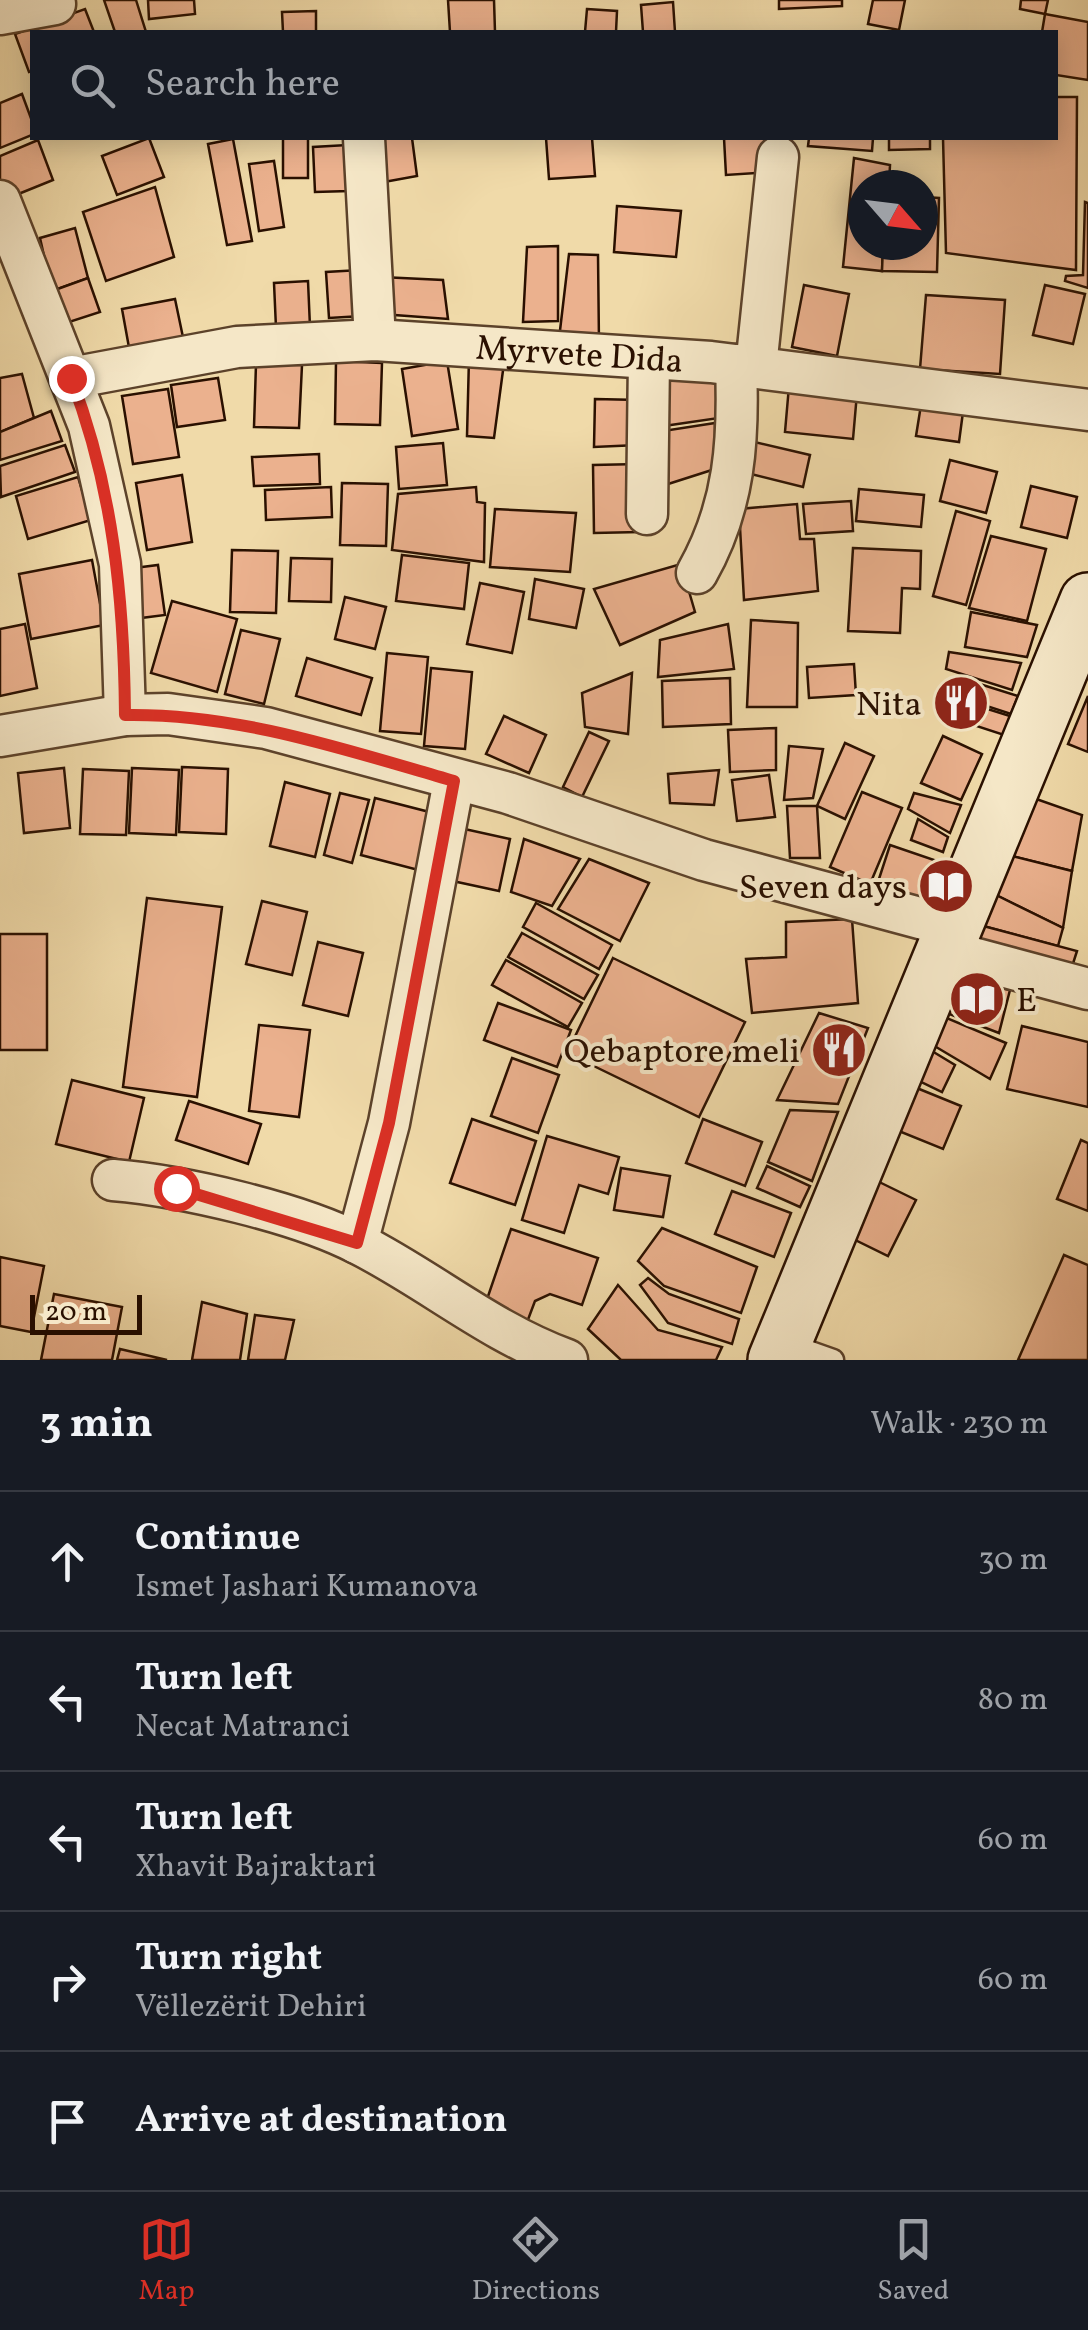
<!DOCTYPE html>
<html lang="en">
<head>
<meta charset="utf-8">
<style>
  :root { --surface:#171b24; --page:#20242c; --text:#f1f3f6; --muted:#9ea1a6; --line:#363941; --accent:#d93025 }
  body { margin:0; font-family:Vollkorn,serif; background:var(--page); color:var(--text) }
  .compass { position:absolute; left:848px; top:170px; width:90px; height:90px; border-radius:50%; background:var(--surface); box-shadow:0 5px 25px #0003; rotate:118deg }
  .scale { position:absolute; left:30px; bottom:25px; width:112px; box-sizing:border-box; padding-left:10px; border:5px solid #2a1000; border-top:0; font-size:28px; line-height:35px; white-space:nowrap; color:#2a1000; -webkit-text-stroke:8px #f5e7c7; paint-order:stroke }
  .stop { position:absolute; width:30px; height:30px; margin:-22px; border:8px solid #d93025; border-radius:50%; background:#fff }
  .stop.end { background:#d93025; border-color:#fff; box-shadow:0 2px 10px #0008 }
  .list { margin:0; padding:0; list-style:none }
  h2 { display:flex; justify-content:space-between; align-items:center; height:130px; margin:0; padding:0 40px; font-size:42px }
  h2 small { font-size:32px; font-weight:400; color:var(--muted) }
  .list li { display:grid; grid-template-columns:65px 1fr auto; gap:30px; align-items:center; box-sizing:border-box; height:140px; padding:0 40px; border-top:2px solid var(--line) }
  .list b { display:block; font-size:38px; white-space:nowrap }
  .list p { margin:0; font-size:32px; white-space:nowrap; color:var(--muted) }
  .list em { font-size:32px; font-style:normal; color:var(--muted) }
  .icon { flex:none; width:55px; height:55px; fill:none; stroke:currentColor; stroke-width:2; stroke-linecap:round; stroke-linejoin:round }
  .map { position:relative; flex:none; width:1088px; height:1360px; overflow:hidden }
  .search { position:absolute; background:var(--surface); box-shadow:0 5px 25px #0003; left:30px; right:30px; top:30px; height:110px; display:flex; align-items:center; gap:25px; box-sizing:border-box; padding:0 35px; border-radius:0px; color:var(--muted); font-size:38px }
  .sheet { height:830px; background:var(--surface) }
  nav { display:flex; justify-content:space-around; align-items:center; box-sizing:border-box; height:140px; border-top:2px solid var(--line); background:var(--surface); font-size:28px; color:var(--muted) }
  nav a { display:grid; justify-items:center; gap:5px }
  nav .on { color:var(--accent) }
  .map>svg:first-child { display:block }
</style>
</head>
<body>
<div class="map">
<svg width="1088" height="1360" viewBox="0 0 1088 1360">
  <rect width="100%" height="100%" fill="#f0daa9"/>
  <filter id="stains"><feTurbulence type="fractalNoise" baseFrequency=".002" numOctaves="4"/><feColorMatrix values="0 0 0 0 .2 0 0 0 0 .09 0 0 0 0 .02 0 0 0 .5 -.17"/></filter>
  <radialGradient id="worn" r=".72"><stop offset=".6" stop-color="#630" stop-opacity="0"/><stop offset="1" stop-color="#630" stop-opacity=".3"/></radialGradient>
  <!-- building -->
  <g fill="#ebb18e" stroke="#2a1000" stroke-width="2.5">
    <polygon points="104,0 136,0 146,32 115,32"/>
    <polygon points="148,0 194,0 195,14 149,19"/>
    <polygon points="448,0 494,0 495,32 450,32"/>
    <polygon points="779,0 842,0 842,6 779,9"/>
    <polygon points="873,0 905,0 899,30 868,24"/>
    <polygon points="1021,0 1048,0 1045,14 1020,9"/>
    <polygon points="673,2 675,32 643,32 641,5"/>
    <polygon points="85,9 94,32 32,32 32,71 29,72 15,34"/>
    <polygon points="587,9 617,11 616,32 585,32"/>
    <polygon points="316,11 316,32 283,32 282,12"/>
    <polygon points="1045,14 1088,22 1088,80 1056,75 1056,32 1042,32"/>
    <polygon points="22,94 32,121 32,135 0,148 0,103"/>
    <polygon points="1056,97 1077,97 1076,270 946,253 943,138 1056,138"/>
    <polygon points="149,138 164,177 117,195 102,156"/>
    <rect x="283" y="138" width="25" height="40"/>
    <polygon points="381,138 412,138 417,176 384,182"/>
    <polygon points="546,138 592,138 595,176 549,179"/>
    <polygon points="724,138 769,138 771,172 726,175"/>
    <polygon points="809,138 873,138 872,151 808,146"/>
    <polygon points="889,138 930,138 930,149 889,150"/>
    <polygon points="233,139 252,241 227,245 208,144"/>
    <polygon points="38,140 53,180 6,199 0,184 0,156"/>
    <polygon points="347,145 349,191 315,192 313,147"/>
    <polygon points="854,158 890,165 889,185 863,185 863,245 883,245 882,271 843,267"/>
    <polygon points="274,161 284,227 259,231 249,164"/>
    <polygon points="155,187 174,257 106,281 83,212"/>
    <polygon points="923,197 939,198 937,272 882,271 883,245 923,245"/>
    <polygon points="1085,202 1088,203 1088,288 1065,281 1066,276 1083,275"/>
    <polygon points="617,206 681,211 676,257 614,252"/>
    <polygon points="75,228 88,278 52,291 40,238"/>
    <polygon points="558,246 558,321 523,322 527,247"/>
    <polygon points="569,254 598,255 599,343 559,339"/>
    <polygon points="360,270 362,316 329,318 326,272"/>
    <polygon points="381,277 443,280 448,319 381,314"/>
    <polygon points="88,278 100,312 63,324 52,291"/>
    <polygon points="308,281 310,327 276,328 274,283"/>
    <polygon points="804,285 849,294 837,356 792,347"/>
    <polygon points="1045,285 1085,294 1073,344 1033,335"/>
    <polygon points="926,295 1005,300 1000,374 920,369"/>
    <polygon points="175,299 184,342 130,353 122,309"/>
    <polygon points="469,358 504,363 494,438 467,436"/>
    <polygon points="336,361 382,363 380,425 335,424"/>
    <polygon points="447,361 458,429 412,436 402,369"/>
    <polygon points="256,364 302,365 299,428 254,427"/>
    <polygon points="658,372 725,374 719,418 657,427"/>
    <polygon points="22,374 34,418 0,432 0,378"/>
    <polygon points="218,378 225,420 177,427 171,385"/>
    <polygon points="789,386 857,393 853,439 785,432"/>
    <polygon points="168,389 179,457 133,464 122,396"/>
    <polygon points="595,399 639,400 638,445 594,447"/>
    <polygon points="921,405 963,412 959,442 916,436"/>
    <polygon points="51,411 62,441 0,460 0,432"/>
    <polygon points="715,423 715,469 665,485 663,431"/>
    <polygon points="746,440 810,455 803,487 739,471"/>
    <polygon points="443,443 447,485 399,489 396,447"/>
    <polygon points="65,445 75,472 1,497 0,466"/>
    <polygon points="319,454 320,484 254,486 252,457"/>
    <polygon points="950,460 997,472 986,513 940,501"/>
    <polygon points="639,464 640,532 594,533 593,465"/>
    <polygon points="182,475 192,542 147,550 136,483"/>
    <polygon points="78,477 91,520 28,539 16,496"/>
    <polygon points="342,483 388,484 386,546 340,545"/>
    <polygon points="1031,486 1077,497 1067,538 1021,527"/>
    <polygon points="331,487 332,517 266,520 265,490"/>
    <polygon points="476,487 477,502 485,503 484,562 392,550 398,494"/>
    <polygon points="859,489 924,495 921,527 856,521"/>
    <polygon points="851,501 853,531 806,534 803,504"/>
    <polygon points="797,504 800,539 814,539 818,591 744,600 739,509"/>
    <polygon points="495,509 576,513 570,572 490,567"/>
    <polygon points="956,511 990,521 966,605 933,596"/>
    <polygon points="991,536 1046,549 1027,621 969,608"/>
    <polygon points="853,548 921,551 920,589 902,588 900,633 848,631"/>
    <polygon points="232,550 278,551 276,613 230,612"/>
    <polygon points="402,555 469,563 464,609 396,601"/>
    <polygon points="291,558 332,559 331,602 289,601"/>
    <polygon points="92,560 104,625 31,639 19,574"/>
    <polygon points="681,564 695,612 620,645 594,589"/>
    <polygon points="158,565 165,615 133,619 126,569"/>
    <polygon points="535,579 584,589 576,628 529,619"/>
    <polygon points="480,583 524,592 512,653 467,644"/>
    <polygon points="345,597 386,607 375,649 335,639"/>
    <polygon points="172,601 237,619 217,692 151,673"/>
    <polygon points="971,612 1037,625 1027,657 965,647"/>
    <polygon points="751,620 798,623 797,707 747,707"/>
    <polygon points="25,624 37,688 0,696 0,629"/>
    <polygon points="728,624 734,669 658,677 660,640"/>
    <polygon points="241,630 280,639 264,704 225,694"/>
    <polygon points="949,652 1021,663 1012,690 946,669"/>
    <polygon points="387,653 428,657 421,734 380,731"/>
    <polygon points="307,658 372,678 361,715 296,696"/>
    <polygon points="854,664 856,695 809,698 807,667"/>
    <polygon points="431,668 472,672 465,749 424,746"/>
    <polygon points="632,673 628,734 585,727 582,693"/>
    <polygon points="730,678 731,724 663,727 662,681"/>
    <polygon points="967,680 1018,696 1011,714 962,698"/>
    <polygon points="1088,696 1088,752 1068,744"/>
    <polygon points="959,700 1010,716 1004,735 955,719"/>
    <polygon points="504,716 546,735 529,773 486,754"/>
    <polygon points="776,728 776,770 730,772 728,730"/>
    <polygon points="589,732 609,741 582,797 563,787"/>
    <polygon points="943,736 982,754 961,800 921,783"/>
    <polygon points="845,743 874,756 845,819 817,806"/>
    <polygon points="789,746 823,749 813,798 784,800"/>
    <polygon points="182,767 228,769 226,834 179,832"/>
    <polygon points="64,768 70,828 24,833 18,773"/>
    <polygon points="132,768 179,770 176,835 129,833"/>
    <polygon points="83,769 129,771 126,835 80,834"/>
    <polygon points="719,770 714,805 670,803 668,774"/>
    <polygon points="769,775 775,817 737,821 732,780"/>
    <polygon points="285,782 330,794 315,857 270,846"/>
    <polygon points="862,792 902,808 870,884 830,867"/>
    <polygon points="340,793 369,800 352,863 324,855"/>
    <polygon points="914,793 961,805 950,833 908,809"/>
    <polygon points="1022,794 1082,815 1072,871 1000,853"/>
    <polygon points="375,798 441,815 426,872 361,855"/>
    <polygon points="787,806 817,806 820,858 790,858"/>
    <polygon points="918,819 948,837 943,852 911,840"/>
    <polygon points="460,828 510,839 499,891 448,880"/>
    <polygon points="524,839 580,859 552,906 511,892"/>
    <polygon points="890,845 937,861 924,901 877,885"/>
    <polygon points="1000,853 1072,871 1063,928 984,889"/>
    <polygon points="589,859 649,883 620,941 558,909"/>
    <polygon points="984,889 1063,928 1058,946 972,923"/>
    <polygon points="147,898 222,907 197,1097 123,1087"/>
    <polygon points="262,901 307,912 292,975 246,964"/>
    <polygon points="536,903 612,945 599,969 523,927"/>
    <polygon points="852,919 858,1003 752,1013 746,959 786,957 786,922"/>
    <polygon points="972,923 1077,951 1070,973 966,948"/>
    <polygon points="522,933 598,975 584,999 508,957"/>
    <rect x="0" y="934" width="47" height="116"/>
    <polygon points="318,942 363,953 348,1016 303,1005"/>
    <polygon points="613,958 745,1022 699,1117 567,1053"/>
    <polygon points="506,960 582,1003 568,1027 492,985"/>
    <polygon points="942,976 1010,990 999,1033 931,1007"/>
    <polygon points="498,1003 571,1030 557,1067 484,1040"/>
    <polygon points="930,1011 1006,1043 990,1079 921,1038"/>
    <polygon points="819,1013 868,1028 838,1104 777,1100"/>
    <polygon points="259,1025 310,1030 299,1117 249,1111"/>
    <polygon points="1022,1026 1088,1042 1088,1107 1007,1089"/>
    <polygon points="917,1042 955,1065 942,1092 907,1075"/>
    <polygon points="512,1058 559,1075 538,1133 491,1116"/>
    <polygon points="72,1080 144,1098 129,1162 56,1144"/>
    <polygon points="902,1082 961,1106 943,1149 884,1125"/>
    <polygon points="189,1101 261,1124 248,1164 176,1140"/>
    <polygon points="790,1110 838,1112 812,1181 768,1162"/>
    <polygon points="472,1119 536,1141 515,1205 450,1183"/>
    <polygon points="703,1119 762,1142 745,1186 686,1163"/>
    <polygon points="547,1136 619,1157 608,1194 579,1185 564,1233 522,1220"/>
    <polygon points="1081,1140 1088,1143 1088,1211 1057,1199"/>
    <polygon points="767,1166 810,1186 800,1207 757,1188"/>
    <polygon points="621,1168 670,1176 663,1217 614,1210"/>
    <polygon points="869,1177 916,1200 888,1256 841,1233"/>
    <polygon points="732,1191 791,1213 774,1257 715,1234"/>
    <polygon points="662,1228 757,1267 741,1313 664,1286 638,1261"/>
    <polygon points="511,1229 598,1258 582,1305 550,1294 535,1301 526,1325 483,1311"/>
    <polygon points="1064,1255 1088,1265 1088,1360 1018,1360"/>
    <polygon points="0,1257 44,1266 31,1332 0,1326"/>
    <polygon points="648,1278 669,1294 739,1319 732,1344 668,1323 640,1285"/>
    <polygon points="618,1285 658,1330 722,1347 716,1360 621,1360 588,1329"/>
    <polygon points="54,1294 122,1307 112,1360 41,1360"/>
    <polygon points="202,1302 247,1314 240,1360 192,1360"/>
    <polygon points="255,1315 294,1320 285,1360 248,1360"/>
    <polygon points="120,1349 167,1360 117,1360"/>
  </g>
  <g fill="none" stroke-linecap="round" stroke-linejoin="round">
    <!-- lane casing -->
    <g stroke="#5c422a" stroke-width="25">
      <polyline id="lane" points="785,1343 833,1360"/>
    </g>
    <!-- street casing -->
    <g stroke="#5c422a" stroke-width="45">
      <g id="street">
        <polyline points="0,14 55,4"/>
        <polyline points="364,138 375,340"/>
        <polyline points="0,201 89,426 120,564 125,715"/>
        <polyline points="756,367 778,157"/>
        <path id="s1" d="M71,378l166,-31 138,-7 336,22 377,48"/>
        <polyline points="647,514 649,359"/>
        <path d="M697,573c38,-67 42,-133 39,-208"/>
        <polyline points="0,736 125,715 168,714 266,728 508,793 704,860 953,927"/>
        <polyline points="943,950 1088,989"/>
        <path d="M113,1180c70,6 184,32 246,64 71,36 131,88 208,116"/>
        <polyline points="357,1243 389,1123 454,781"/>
      </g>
    </g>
    <!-- secondary casing -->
    <g stroke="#2a1000" stroke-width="60">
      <polyline id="secondary" points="776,1360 1088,601"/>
    </g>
    <!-- lane -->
    <use href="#lane" stroke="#f5e7c7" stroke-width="20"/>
    <!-- street -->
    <use href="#street" stroke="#f5e7c7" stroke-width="40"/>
    <!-- secondary -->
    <use href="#secondary" stroke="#f5e7c7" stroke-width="55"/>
  </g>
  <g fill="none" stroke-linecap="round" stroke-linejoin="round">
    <!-- route -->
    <path stroke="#d93025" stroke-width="12" d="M71,378c42,109 53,221 54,337 113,-2 221,35 329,66l-65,342 -32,120 -181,-55"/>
  </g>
  <!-- icons -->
  <defs>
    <g id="restaurant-disc" transform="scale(2.875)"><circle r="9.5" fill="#8f2418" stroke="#f5e7c7"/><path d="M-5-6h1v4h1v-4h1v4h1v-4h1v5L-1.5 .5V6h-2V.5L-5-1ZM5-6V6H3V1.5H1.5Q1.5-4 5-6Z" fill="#fff"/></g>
    <g id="library-disc" transform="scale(2.875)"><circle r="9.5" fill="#8f2418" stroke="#f5e7c7"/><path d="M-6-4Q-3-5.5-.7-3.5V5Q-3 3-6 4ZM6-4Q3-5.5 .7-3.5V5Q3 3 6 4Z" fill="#fff"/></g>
  </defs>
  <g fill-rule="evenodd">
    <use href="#restaurant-disc" x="961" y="703"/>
    <use href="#library-disc" x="946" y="886"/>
    <use href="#library-disc" x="977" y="999"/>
    <use href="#restaurant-disc" x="839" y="1050"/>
  </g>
  <g text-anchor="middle" stroke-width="8" stroke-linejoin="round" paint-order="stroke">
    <!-- street labels -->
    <g font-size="35" fill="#2a1000" stroke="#f5e7c7">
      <text dy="12" stroke="none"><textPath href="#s1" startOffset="512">Myrvete Dida</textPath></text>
    </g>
    <!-- poi labels -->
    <g font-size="35" fill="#2a1000" stroke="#f5e7c7" text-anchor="end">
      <text x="922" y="715">Nita</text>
      <text x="907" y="898">Seven days</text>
      <text x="1016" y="1011" text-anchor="start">E</text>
      <text x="800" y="1062">Qebaptore meli</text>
    </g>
  </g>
  <rect width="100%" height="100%" filter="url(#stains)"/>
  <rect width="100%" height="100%" fill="url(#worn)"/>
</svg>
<svg class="compass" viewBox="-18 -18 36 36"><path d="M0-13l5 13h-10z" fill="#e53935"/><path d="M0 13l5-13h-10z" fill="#9ea1a6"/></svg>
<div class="scale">20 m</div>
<div class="stop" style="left:176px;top:1188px"></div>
<div class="stop end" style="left:71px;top:378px"></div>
<div class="search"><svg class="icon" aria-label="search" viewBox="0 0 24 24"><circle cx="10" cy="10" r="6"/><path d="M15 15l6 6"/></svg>Search here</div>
</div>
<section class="sheet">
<h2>3 min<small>Walk · 230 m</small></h2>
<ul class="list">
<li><svg class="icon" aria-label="ahead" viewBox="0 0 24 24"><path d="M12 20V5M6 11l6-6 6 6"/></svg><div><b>Continue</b><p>Ismet Jashari Kumanova</p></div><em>30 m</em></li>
<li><svg class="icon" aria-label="left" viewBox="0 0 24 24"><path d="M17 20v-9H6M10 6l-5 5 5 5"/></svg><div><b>Turn left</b><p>Necat Matranci</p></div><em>80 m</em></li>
<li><svg class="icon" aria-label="left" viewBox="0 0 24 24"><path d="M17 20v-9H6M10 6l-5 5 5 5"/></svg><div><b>Turn left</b><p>Xhavit Bajraktari</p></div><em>60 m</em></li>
<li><svg class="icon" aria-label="right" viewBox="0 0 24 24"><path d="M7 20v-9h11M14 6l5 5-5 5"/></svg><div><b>Turn right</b><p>Vëllezërit Dehiri</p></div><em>60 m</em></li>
<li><svg class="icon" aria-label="arrive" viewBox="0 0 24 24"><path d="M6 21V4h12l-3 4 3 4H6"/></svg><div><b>Arrive at destination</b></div></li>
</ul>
</section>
<nav>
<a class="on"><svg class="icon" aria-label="map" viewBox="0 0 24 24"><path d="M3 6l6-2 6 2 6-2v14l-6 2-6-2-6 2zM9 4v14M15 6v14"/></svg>Map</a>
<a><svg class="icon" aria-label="directions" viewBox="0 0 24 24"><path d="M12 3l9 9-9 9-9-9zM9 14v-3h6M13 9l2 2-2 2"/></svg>Directions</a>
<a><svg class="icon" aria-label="saved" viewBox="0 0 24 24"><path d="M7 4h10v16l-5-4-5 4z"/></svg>Saved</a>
</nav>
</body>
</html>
